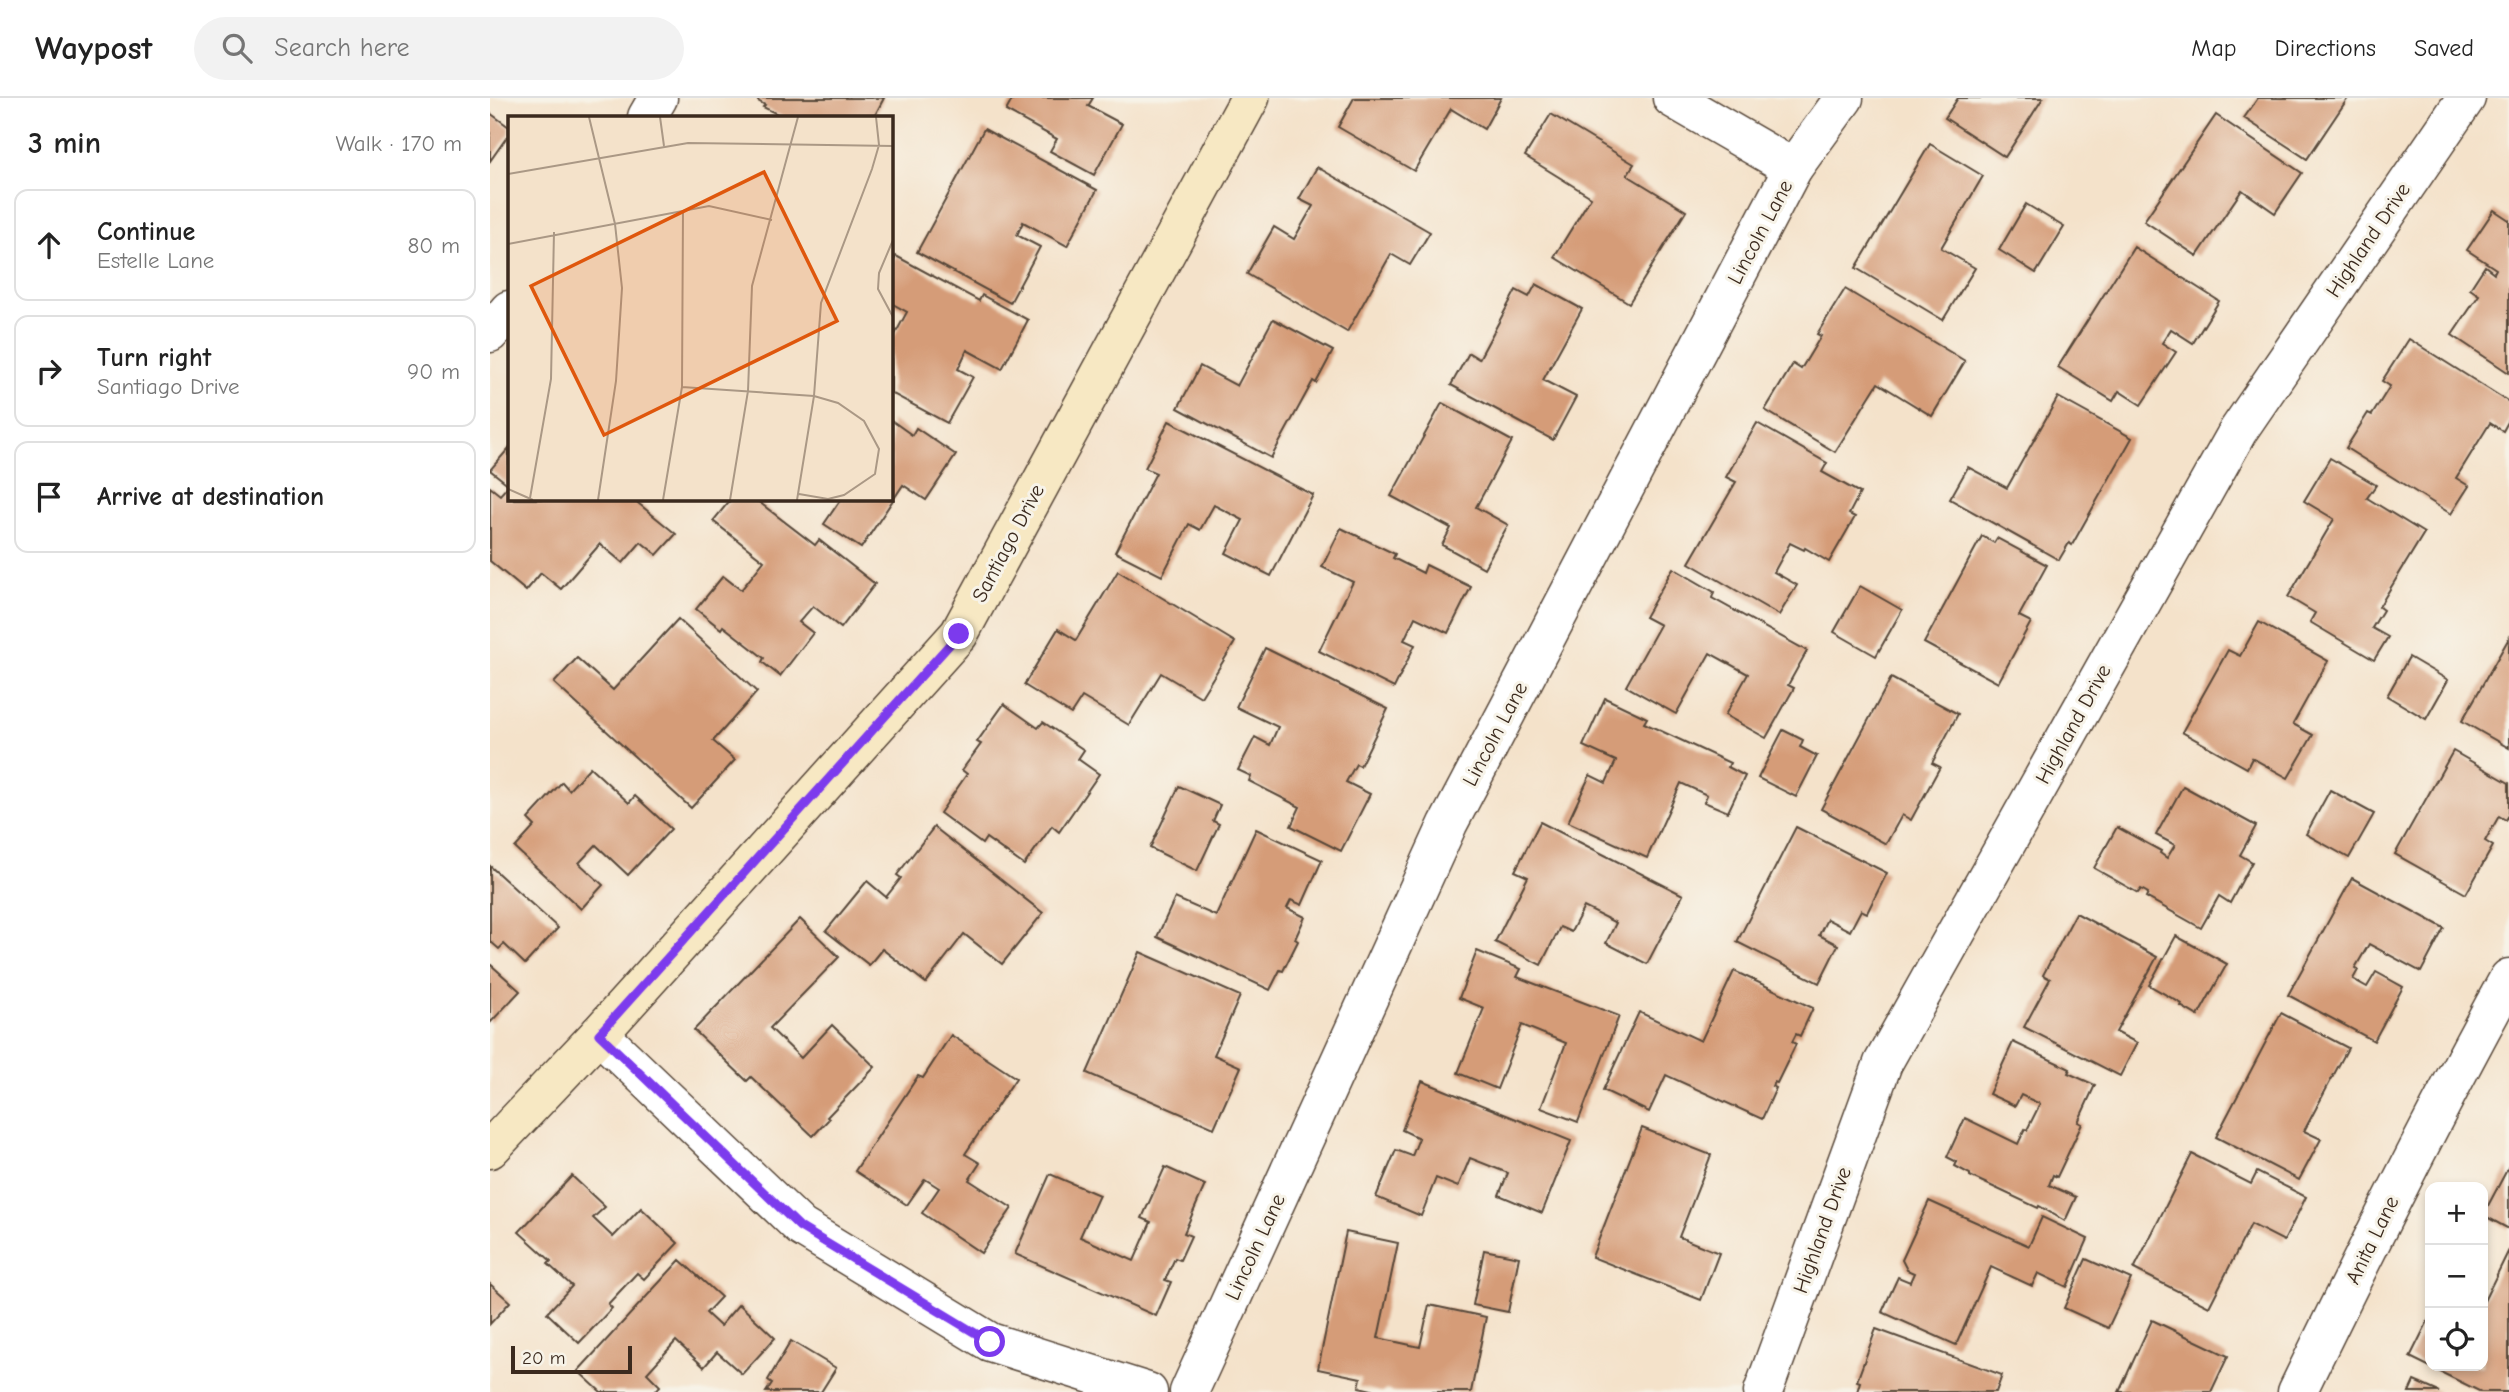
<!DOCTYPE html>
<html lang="en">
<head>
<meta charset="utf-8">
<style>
  :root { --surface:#fff; --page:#f2f2f2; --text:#222; --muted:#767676; --line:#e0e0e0 }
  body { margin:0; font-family:"Comic Neue",sans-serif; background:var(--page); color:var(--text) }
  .controls { position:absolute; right:21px; bottom:21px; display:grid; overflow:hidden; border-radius:14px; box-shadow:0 4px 10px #0003 }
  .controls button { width:63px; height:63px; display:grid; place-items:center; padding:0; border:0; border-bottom:2px solid var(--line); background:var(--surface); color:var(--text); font:35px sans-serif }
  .scale { position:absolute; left:21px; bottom:18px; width:121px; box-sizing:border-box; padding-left:7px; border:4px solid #3b2a1e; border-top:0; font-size:19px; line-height:24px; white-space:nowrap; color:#3b2a1e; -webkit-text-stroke:5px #f7f3e8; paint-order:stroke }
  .stop { position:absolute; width:21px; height:21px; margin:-16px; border:5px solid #7c3aed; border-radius:50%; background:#fff }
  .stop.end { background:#7c3aed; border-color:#fff; box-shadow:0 2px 7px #0008 }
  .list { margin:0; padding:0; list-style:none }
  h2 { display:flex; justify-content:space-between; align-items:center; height:91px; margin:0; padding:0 28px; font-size:30px }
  h2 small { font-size:23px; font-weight:400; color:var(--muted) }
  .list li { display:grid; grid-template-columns:46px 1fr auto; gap:21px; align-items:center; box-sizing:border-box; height:112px; margin:0 14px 14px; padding:0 14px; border:2px solid var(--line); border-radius:14px }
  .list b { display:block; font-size:26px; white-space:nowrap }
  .list p { margin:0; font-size:23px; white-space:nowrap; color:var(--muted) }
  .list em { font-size:23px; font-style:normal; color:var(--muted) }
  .icon { flex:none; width:38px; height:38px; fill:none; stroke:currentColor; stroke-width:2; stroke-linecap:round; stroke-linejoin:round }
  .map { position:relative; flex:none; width:2019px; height:1294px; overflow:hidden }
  header { display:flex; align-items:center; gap:42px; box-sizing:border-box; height:98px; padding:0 35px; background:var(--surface); border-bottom:2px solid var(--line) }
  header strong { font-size:33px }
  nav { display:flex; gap:38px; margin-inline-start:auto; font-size:24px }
  .search { width:490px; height:63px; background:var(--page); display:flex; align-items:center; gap:18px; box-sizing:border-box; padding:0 24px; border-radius:38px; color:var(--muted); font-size:26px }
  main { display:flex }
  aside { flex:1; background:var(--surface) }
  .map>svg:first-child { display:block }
</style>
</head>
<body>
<header>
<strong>Waypost</strong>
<div class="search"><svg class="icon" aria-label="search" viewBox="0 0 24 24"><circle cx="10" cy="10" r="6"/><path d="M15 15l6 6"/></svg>Search here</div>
<nav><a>Map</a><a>Directions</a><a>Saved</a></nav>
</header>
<main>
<aside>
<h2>3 min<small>Walk · 170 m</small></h2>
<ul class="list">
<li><svg class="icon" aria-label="ahead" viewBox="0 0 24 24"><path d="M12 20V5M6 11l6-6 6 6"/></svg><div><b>Continue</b><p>Estelle Lane</p></div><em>80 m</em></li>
<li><svg class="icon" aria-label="right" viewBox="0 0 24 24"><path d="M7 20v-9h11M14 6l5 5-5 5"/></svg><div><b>Turn right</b><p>Santiago Drive</p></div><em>90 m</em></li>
<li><svg class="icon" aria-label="arrive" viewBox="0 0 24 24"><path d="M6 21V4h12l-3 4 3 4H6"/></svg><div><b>Arrive at destination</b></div></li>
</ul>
</aside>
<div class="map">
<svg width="2019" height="1294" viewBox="0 0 2019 1294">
  <rect width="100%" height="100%" fill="#f7f3e8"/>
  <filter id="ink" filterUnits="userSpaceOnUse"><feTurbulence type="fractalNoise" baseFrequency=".0143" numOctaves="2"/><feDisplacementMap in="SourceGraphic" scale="14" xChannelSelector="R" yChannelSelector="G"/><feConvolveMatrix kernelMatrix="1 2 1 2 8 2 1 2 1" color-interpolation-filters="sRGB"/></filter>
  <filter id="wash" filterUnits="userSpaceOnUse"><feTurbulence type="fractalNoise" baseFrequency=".00686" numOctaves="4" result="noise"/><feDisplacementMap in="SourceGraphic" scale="28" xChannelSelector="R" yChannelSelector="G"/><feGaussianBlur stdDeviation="1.57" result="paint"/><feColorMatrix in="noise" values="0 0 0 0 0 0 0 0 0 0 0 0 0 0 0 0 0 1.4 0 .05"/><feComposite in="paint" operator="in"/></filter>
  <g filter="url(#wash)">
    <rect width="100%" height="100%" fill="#f4e2ca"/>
    <g id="blocks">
      <!-- building -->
      <g fill="#d59c78">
        <polygon points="269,0 394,0 384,19 293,19 273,9 275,7 268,3"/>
        <polygon points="523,0 603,0 598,8 632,26 604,77 560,53 567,41 516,13"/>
        <polygon points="864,0 1011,0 994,31 961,11 924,73 848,29"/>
        <polygon points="1468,0 1553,0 1515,59 1455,20"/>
        <polygon points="1768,0 1858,0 1817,61 1754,20"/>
        <polygon points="0,15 19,29 19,36 0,63"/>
        <polygon points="1061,16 1144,66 1137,77 1196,113 1139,205 1064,159 1101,99 1035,58"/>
        <polygon points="1726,17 1812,75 1785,115 1752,92 1707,158 1654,123"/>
        <polygon points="494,31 607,92 577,148 533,124 527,137 550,149 520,205 427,154"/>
        <polygon points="1440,46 1493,78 1451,150 1485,170 1453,222 1366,170"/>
        <polygon points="827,69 940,134 920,167 901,156 857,234 757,176 784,129 804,141 823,108 809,101"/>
        <polygon points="1536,106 1574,129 1546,175 1509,152"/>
        <polygon points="2004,112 2019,122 2019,275 1962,237 1989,197 1980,191 1995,168 2004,175 2006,171 1977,152"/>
        <polygon points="1644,149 1729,203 1703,245 1681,231 1672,245 1686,254 1651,307 1629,293 1623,303 1568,269"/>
        <polygon points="406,158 489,203 492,197 538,222 512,271 477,252 468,271 483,279 457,325 401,295 401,244 417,214 401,205 401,168"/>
        <polygon points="1046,186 1092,211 1053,282 1086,299 1063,342 961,287 979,255 989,261 1026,192 1039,199"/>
        <polygon points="1355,191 1475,263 1442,318 1388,285 1345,354 1275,312 1303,266 1311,271 1331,238 1327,236"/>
        <polygon points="783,221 843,253 826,285 823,283 781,360 688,310 710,268 747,288"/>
        <polygon points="1919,241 2019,304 2019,322 2013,333 2000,325 1966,380 1979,388 1961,416 1856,350 1878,315 1882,317 1900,288 1892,283"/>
        <polygon points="1568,299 1642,340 1582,447 1579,445 1569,462 1460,401 1478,369 1517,390"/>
        <polygon points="952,305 1022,343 986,409 1018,427 994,470 952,447 961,430 901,398"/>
        <polygon points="401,322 422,337 426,330 466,357 436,402 413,387 371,450 334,426 351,401 401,401"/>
        <polygon points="679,323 823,397 781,478 736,455 753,422 724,407 710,432 699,426 672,478 625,454 666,375 655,370"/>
        <polygon points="1267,325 1337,365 1332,374 1370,395 1359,416 1365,419 1339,464 1315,450 1314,452 1300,445 1284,474 1307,487 1289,517 1199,465 1246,384 1236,379"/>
        <polygon points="19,350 19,401 143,401 186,436 167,457 151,444 133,465 110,446 71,491 51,475 36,493 0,463 0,389 10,397 19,387 0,372"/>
        <polygon points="1840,360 1886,387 1877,400 1934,435 1889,509 1893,512 1882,530 1898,539 1884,562 1820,524 1825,515 1798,499 1844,421 1814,403"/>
        <polygon points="241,401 265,401 325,447 329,442 385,486 351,530 323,508 309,524 323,535 290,578 272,564 274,560 233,528 231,531 206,511 233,478 251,492 274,463 223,423"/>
        <polygon points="851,430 905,456 903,460 933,475 936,467 981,489 958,535 925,519 914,542 925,547 904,590 829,553 863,484 832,469"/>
        <polygon points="1492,438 1504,445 1507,440 1557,467 1529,518 1541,524 1508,585 1434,545"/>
        <polygon points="1183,470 1224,494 1222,500 1317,553 1298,587 1304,590 1276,640 1235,617 1258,576 1220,555 1186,616 1136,588 1170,527 1155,519"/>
        <polygon points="628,473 745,544 711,599 671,575 639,627 592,599 581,616 534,587 568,531 586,542"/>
        <polygon points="1370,488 1412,512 1386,558 1344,534"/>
        <polygon points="188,521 267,594 223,643 245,662 201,710 64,585 87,560 123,592"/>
        <polygon points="1769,524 1838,563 1803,626 1823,637 1798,680 1762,660 1757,670 1692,634 1738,552 1750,558"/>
        <polygon points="2019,540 2019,650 1972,623"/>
        <polygon points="775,550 898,611 870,668 866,666 856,684 880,696 851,753 801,728 810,709 759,683 761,678 748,672 765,639 780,647 788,629 746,609"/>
        <polygon points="1919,559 1958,582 1936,621 1897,598"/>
        <polygon points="1401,580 1468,616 1442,665 1450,669 1421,722 1412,717 1396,746 1331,711"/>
        <polygon points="1115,600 1157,620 1154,625 1240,665 1238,669 1255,678 1238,714 1214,704 1217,697 1191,685 1157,760 1078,724 1100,677 1116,685 1126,663 1093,648"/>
        <polygon points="514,606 548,630 553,624 594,652 588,661 609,676 569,734 562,728 534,767 496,740 492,746 450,715 477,676 472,672 491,646 487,644"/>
        <polygon points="1293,632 1313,642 1310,649 1327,658 1306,699 1268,680"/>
        <polygon points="1963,653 2019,685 2019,717 2016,722 2009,718 1995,743 2003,748 1976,796 1905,756"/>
        <polygon points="100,669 139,705 145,698 181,731 138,777 106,747 89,765 113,787 91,811 25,750 45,728 38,721 72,684 79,692"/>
        <polygon points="689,688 730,707 723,723 729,726 707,773 660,750"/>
        <polygon points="1693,688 1766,728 1750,757 1762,764 1740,805 1729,798 1711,830 1656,799 1658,795 1651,791 1648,795 1604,770 1627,729 1671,753 1670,755 1677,760 1685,747 1666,737"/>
        <polygon points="1840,692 1884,716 1859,760 1816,736"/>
        <polygon points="1050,724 1193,797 1157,866 1116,845 1126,825 1094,809 1081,834 1070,829 1051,867 1005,844 1038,779 1025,773"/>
        <polygon points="444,729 553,815 512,866 474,836 436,885 392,851 379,867 336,833 377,783 396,799 411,780 407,777"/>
        <polygon points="1306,729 1397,775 1377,815 1371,812 1360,833 1337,821 1329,837 1348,847 1329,885 1247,844"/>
        <polygon points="766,731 832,762 812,807 801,802 797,810 815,819 805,841 808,843 793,873 790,872 780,892 667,839 685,800 726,818"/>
        <polygon points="0,768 68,830 35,866 14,846 9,851 0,843"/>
        <polygon points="1862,780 1954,830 1931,874 1879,846 1865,870 1868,872 1863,881 1877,889 1886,874 1913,889 1884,943 1798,897"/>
        <polygon points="1586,815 1667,859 1626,934 1647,945 1630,978 1534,929 1560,881 1553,877"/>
        <polygon points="310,821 349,859 280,930 311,960 342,927 385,969 337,1019 339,1021 323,1038 261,979 257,983 204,932"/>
        <polygon points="1686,838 1737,866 1708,918 1691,908 1692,906 1659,887"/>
        <polygon points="987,853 1031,871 1027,879 1129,918 1088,1024 1051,1010 1076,945 1032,927 1007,991 968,975 994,910 969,900"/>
        <polygon points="650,854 750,898 724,957 751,969 724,1030 597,975"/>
        <polygon points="0,866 30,893 0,925"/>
        <polygon points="1244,873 1323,910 1310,938 1306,936 1302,944 1306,946 1287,985 1284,984 1282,988 1286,990 1272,1021 1176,977 1159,1014 1113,992 1149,914 1211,943"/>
        <polygon points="1791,915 1858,950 1814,1033 1831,1041 1809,1082 1726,1039"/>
        <polygon points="461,937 526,980 475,1056 490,1065 479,1082 522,1110 491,1155 432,1115 449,1090 435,1081 417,1107 365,1073 428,978 433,980"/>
        <polygon points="1523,944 1580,971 1578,975 1605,987 1588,1024 1592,1026 1567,1079 1563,1077 1559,1087 1586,1099 1575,1123 1549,1108 1548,1110 1480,1078 1480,1076 1465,1068 1467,1064 1457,1059 1475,1020 1528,1046 1535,1031 1537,1032 1550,1006 1531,997 1525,1008 1499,996"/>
        <polygon points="932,983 1081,1043 1052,1115 1009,1097 1018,1075 980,1060 968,1089 946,1080 931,1118 886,1099 906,1052 922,1058 929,1040 912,1032"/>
        <polygon points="1152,1030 1221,1057 1189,1139 1229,1155 1211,1202 1102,1159"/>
        <polygon points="1702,1056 1761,1086 1767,1074 1816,1099 1794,1143 1761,1126 1719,1209 1644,1171"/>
        <polygon points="2019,1068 2019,1131 1993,1117"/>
        <polygon points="675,1069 715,1087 694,1135 701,1138 690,1162 685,1160 675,1182 681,1184 666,1218 525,1156 560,1076 609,1097 590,1139 644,1163 661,1124 652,1120"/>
        <polygon points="82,1078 115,1109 103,1120 123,1139 151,1110 188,1145 154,1181 147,1175 118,1206 122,1210 89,1245 57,1215 82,1188 58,1166 61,1163 29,1134"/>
        <polygon points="1439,1103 1539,1148 1552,1119 1598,1141 1577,1189 1548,1175 1542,1188 1501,1169 1466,1247 1392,1214 1408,1179 1420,1184 1424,1175 1417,1172 1412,1162"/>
        <polygon points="856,1134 908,1145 888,1240 930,1249 939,1207 996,1219 981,1294 906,1294 895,1292 894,1294 890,1294 869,1289 871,1280 828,1271"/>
        <polygon points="994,1152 1029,1159 1018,1214 983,1207"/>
        <polygon points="2019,1152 2019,1294 1991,1294 1920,1259 1940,1219 1940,1268 1993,1268 1993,1205"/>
        <polygon points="1596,1161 1641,1181 1618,1230 1574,1210"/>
        <polygon points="190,1162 231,1199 216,1215 230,1228 249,1206 285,1240 252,1276 227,1254 214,1269 186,1243 157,1275 170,1288 165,1294 111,1294 88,1273"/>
        <polygon points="0,1186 20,1204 0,1226"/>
        <polygon points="1662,1222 1738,1258 1721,1294 1629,1294"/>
        <polygon points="1386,1231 1512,1277 1506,1294 1367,1294 1370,1284 1367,1283"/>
        <polygon points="301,1243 346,1270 331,1294 276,1294 282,1285 278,1282"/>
        <polygon points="1924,1283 1949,1294 1919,1294"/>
      </g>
    </g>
  </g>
  <g filter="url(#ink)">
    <use href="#blocks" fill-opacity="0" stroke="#574638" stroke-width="2"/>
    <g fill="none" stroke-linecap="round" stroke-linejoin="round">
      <!-- street casing -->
      <g stroke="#574638" stroke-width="41">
        <g id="street">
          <polyline points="1182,0 1303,70"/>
          <polyline points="157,19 168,0"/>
          <polyline points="0,235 19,212"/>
          <polyline points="109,936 311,1129 500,1244 658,1294"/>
          <polyline points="699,1294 958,726 1303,70 1354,0"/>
          <polyline points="1273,1294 1393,965 1748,333 1976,0"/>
          <path d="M1807,1294c68,-140 137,-278 212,-414"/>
        </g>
      </g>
      <!-- secondary casing -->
      <g stroke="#574638" stroke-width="41">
        <polyline id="secondary" points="0,1051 109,936 469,536 760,0"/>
      </g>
      <!-- street -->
      <use href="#street" stroke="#fff" stroke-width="38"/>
      <!-- secondary -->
      <use href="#secondary" stroke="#f7e8c3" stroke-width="38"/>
    </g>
  </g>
  <g fill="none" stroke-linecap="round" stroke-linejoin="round" filter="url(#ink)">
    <!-- route -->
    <polyline stroke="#7c3aed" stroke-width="9" points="469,536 109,936 310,1129 500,1244"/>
  </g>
  <g text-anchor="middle" stroke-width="6" stroke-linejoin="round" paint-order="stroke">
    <!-- street labels -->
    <g font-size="21" fill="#3b2a1e" stroke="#f7f3e8">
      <text transform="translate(1270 134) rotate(-62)" y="7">Lincoln Lane</text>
      <text transform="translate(1878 142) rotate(-56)" y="7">Highland Drive</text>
      <text transform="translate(518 445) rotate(-62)" y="7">Santiago Drive</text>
      <text transform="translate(1583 626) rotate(-61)" y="7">Highland Drive</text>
      <text transform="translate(1005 636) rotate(-62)" y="7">Lincoln Lane</text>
      <text transform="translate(1332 1132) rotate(-70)" y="7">Highland Drive</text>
      <text transform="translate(1882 1142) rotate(-64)" y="7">Anita Lane</text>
      <text transform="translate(765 1149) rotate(-65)" y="7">Lincoln Lane</text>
    </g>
  </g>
  <!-- overview -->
  <g transform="translate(18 18)">
    <rect width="385" height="385" fill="#f4e2ca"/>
    <path fill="none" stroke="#aa9885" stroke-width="2" d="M81,1l26,107 7,64 -6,93 -18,119M152,1l4,29M0,58l180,-31 205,3M385,124l-14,33 -1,16 15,28M0,128l201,-38 63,14M174,271l132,9 24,7 26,18 15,28 -4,25 -31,21 -16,4 -29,-5M0,373l25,11M22,382l21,-119 3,-147M155,384l19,-113 1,-177M222,384l18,-109 4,-105 46,-169M289,384l17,-104 7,-93 51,-134 7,-24 -3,-28"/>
    <path fill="#df570d" fill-opacity="0.15" stroke="#df570d" stroke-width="3.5" d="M256,56l73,149 -233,114 -73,-149z"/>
    <rect width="385" height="385" fill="none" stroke="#3b2a1e" stroke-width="3.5"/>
  </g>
</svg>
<div class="controls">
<button>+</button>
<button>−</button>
<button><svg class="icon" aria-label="locate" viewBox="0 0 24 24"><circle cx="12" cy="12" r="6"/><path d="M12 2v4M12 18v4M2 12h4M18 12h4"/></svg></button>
</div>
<div class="scale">20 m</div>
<div class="stop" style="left:500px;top:1244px"></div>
<div class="stop end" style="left:469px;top:536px"></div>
</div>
</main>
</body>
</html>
